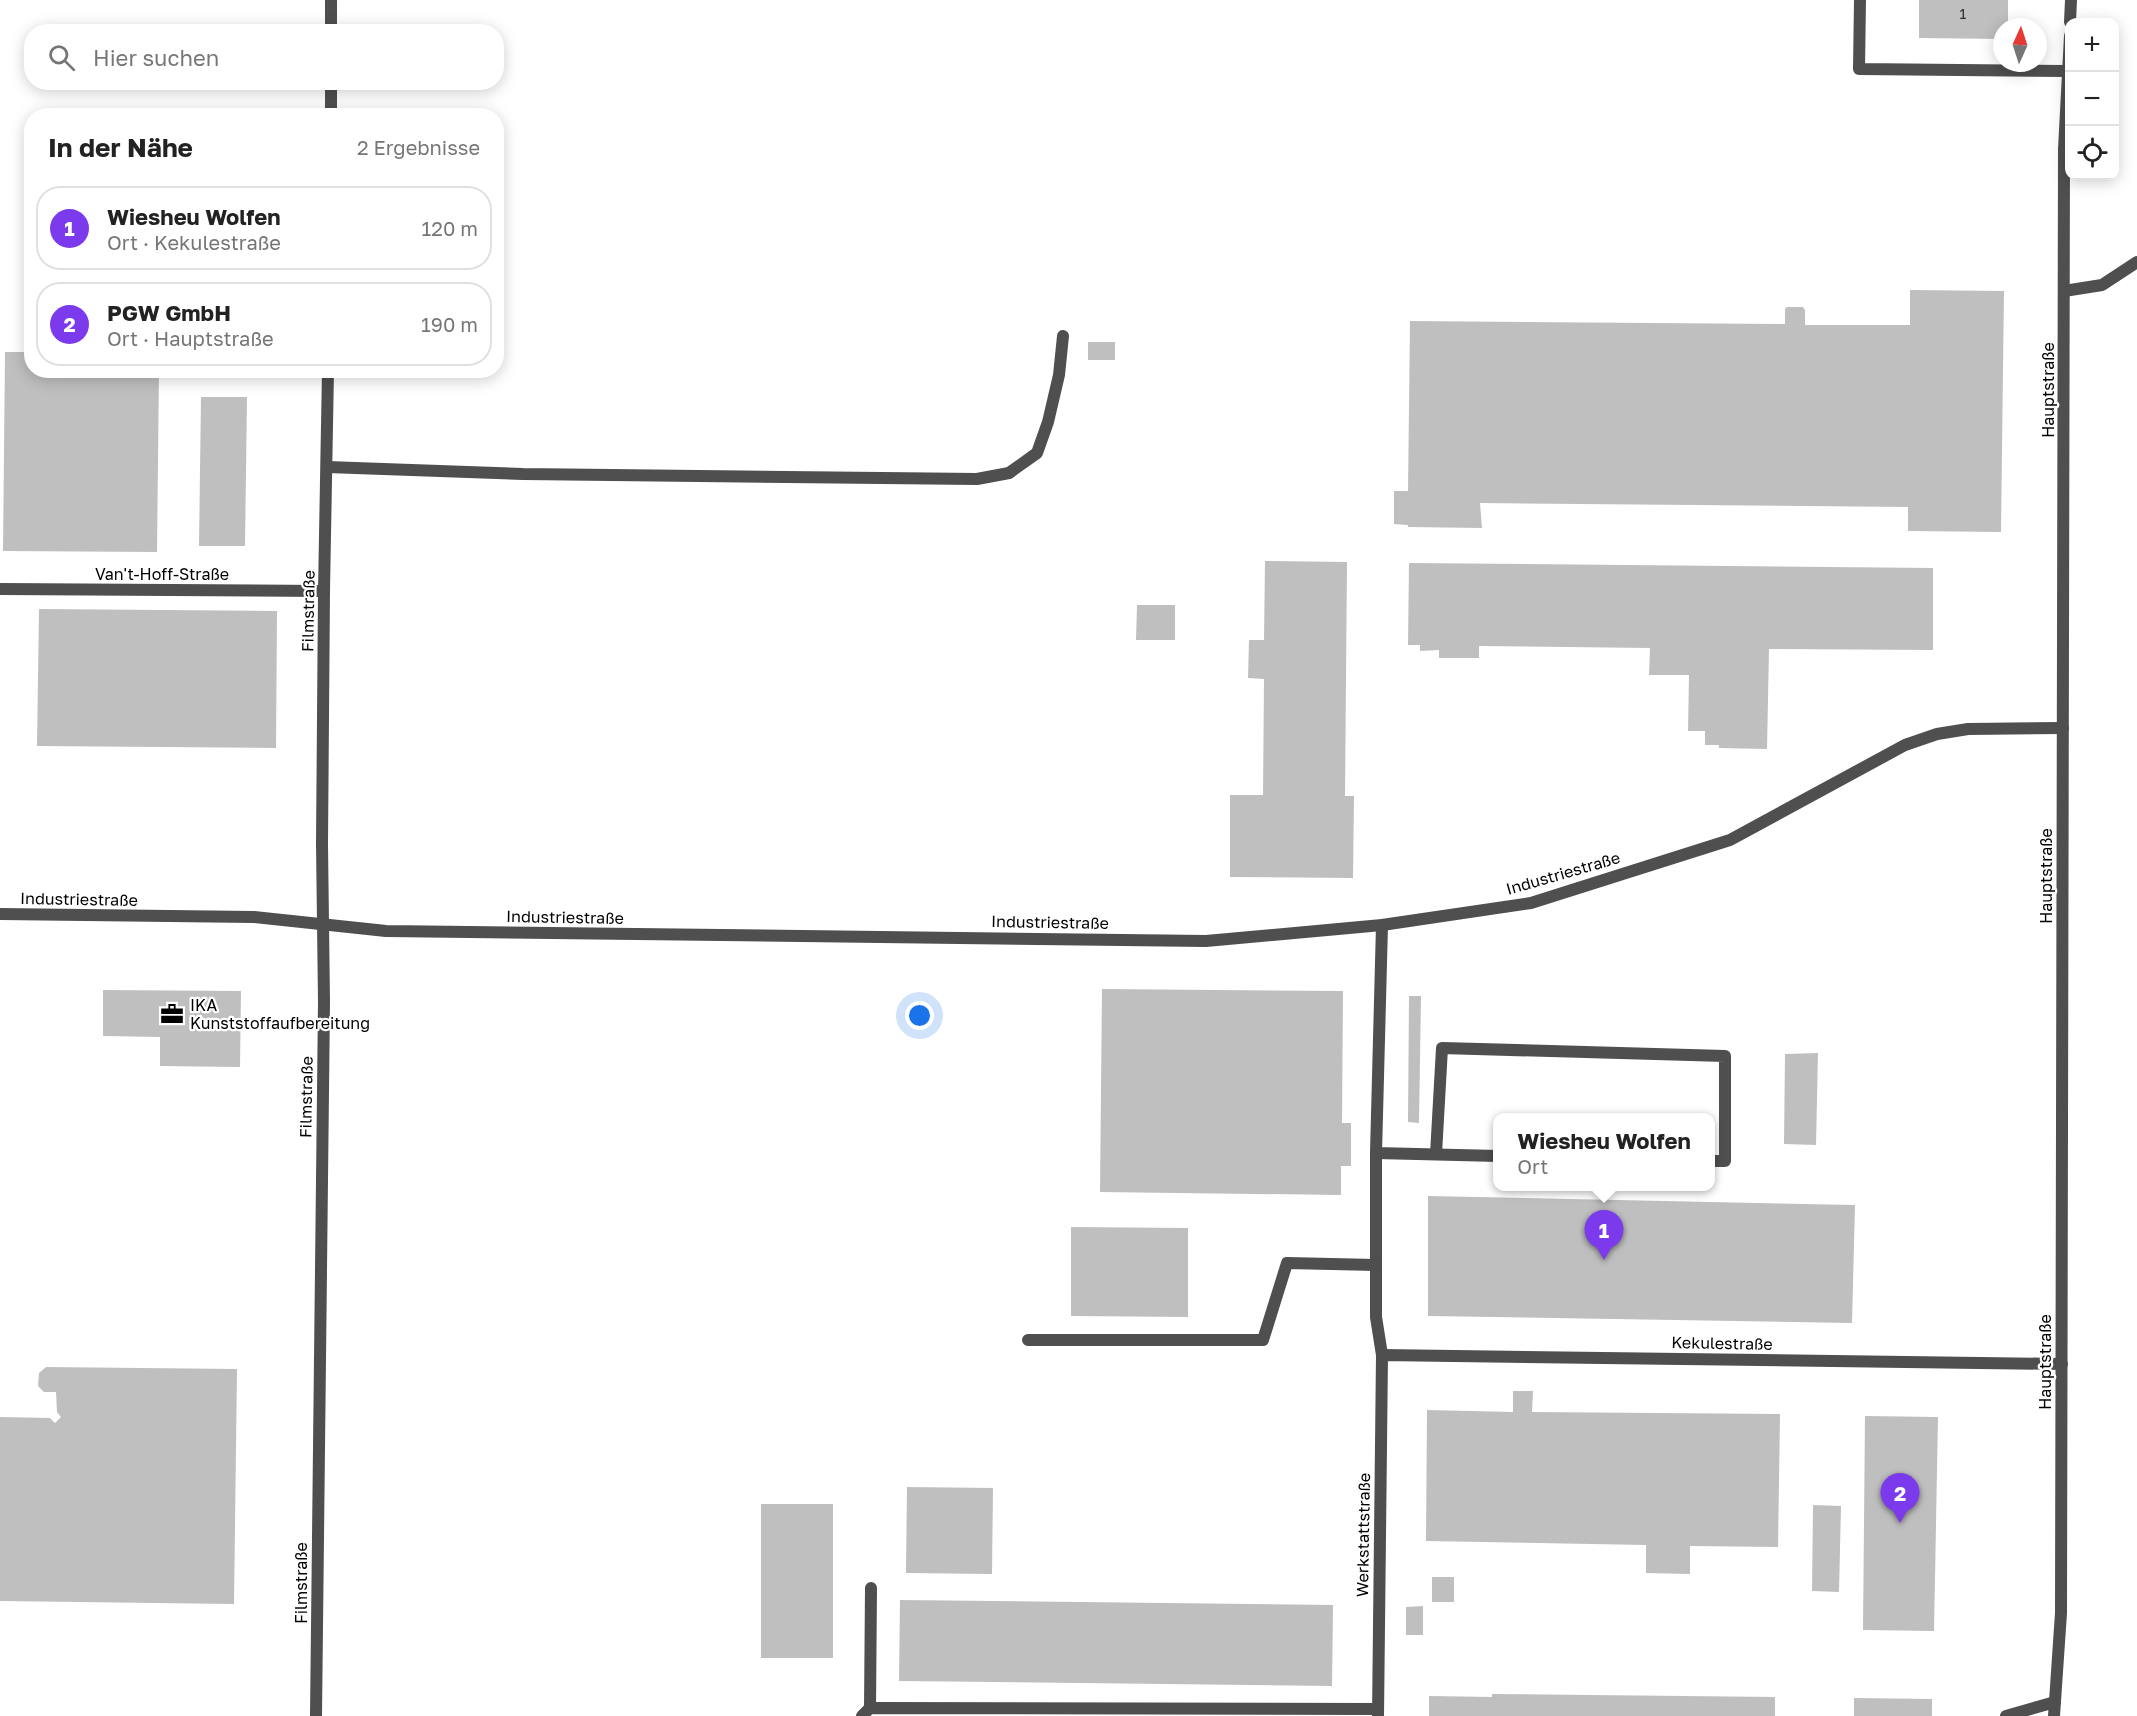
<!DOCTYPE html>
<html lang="de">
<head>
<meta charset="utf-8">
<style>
  :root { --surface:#fff; --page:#f6f6f6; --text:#222; --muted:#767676; --line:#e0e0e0; --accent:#7c3aed }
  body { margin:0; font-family:"Golos Text",sans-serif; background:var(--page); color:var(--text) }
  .controls { position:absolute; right:18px; top:18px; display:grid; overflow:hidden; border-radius:12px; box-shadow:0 3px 15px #0003 }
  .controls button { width:54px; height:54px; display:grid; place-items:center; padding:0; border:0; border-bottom:2px solid var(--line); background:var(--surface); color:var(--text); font:30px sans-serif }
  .compass { position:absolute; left:1993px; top:18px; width:54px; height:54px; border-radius:50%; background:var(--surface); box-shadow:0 3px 15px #0003; rotate:3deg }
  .you { position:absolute; left:920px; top:1016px; width:21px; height:21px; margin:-15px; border:4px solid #fff; border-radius:50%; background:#1a73e8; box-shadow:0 0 0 9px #1a73e833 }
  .badge { display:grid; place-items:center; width:39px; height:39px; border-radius:50%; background:var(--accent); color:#fff; font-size:20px; font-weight:700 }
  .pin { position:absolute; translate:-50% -50px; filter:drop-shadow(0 2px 3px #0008) }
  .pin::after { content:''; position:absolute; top:32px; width:21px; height:18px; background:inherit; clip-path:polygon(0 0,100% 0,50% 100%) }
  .popup { position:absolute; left:1493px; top:1113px; width:222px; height:78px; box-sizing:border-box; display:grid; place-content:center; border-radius:12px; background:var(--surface); filter:drop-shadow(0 2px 4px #0005); font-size:20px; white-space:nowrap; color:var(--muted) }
  .popup b { font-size:22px; color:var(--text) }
  .popup::after { content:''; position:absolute; left:50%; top:100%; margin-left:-12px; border:12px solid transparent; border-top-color:var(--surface) }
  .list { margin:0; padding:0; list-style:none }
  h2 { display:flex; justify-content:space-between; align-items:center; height:78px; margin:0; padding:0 24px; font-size:26px }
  h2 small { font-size:20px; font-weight:400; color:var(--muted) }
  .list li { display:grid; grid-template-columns:39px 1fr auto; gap:18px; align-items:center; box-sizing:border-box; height:84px; margin:0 12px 12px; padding:0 12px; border:2px solid var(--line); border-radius:24px }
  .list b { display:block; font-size:22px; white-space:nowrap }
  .list p { margin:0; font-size:20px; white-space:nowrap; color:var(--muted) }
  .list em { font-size:20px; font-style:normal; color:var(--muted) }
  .icon { flex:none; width:33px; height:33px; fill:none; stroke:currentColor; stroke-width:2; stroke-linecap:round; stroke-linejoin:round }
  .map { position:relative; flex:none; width:2137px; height:1716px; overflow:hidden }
  .search { position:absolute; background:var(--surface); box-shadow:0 3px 15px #0003; left:24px; top:24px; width:480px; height:66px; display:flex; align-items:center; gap:15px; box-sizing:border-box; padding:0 21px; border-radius:24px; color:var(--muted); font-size:22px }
  .panel { position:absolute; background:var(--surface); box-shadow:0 3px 15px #0003; left:24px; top:108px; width:480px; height:270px; border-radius:24px }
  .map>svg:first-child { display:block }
</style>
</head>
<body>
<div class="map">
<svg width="2137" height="1716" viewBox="0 0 2137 1716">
  <rect width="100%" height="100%" fill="#fff"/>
  <!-- building -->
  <g fill="#bfbfbf">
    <polygon points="1919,0 2008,0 2008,27 2002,27 2002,39 1919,38"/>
    <polygon points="1910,290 2004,291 2001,532 1908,531 1908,507 1480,503 1482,528 1408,527 1408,525 1394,524 1394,491 1408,491 1410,321 1785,324 1785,309 1787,307 1803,307 1805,310 1805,325 1910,325"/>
    <rect x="1088" y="342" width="27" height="18"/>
    <polygon points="5,352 32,352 32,370 159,370 157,552 3,551"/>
    <polygon points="201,397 247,397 245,546 199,546"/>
    <polygon points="1265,561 1347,562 1345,796 1354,796 1353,878 1230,877 1230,795 1263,795 1264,679 1248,678 1249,640 1264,640"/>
    <polygon points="1409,563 1933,568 1933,650 1769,649 1767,749 1719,748 1719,745 1705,745 1705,731 1688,731 1689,675 1649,675 1650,648 1479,646 1479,658 1439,658 1439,650 1420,651 1420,645 1408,645"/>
    <polygon points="1137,605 1175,605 1175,640 1136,640"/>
    <polygon points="39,609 277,611 276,748 37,746"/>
    <polygon points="1102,989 1343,991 1342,1123 1351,1123 1351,1166 1341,1166 1341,1195 1100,1192"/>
    <polygon points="103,990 241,991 240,1067 160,1066 160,1037 103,1036"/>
    <polygon points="1409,996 1421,996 1419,1123 1408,1122"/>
    <polygon points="1818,1053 1816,1145 1784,1144 1785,1054"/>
    <polygon points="1428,1196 1855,1205 1852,1323 1428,1316"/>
    <polygon points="1071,1227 1188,1228 1188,1317 1071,1316"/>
    <polygon points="46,1367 237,1369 234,1604 0,1601 0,1417 50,1418 55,1423 61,1417 57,1412 56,1392 44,1392 38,1386 39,1373"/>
    <polygon points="1513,1391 1533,1391 1532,1412 1780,1414 1778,1547 1690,1546 1690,1574 1646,1573 1646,1545 1426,1541 1427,1410 1513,1412"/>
    <polygon points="1865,1416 1938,1417 1934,1631 1863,1630"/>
    <polygon points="907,1487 993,1488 992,1574 906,1573"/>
    <rect x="761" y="1504" width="72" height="154"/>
    <polygon points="1813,1505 1841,1506 1839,1592 1812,1591"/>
    <rect x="1432" y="1577" width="22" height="25"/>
    <polygon points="900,1600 1333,1605 1332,1686 899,1681"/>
    <polygon points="1423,1606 1423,1635 1406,1635 1406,1607"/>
    <polygon points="1492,1694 1775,1697 1775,1716 1429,1716 1429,1696 1492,1697"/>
    <polygon points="1854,1698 1932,1699 1932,1716 1854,1716"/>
  </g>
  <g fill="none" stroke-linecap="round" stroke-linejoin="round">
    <!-- lane -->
    <g stroke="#4f4f4f" stroke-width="12">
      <polyline points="1860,0 1859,69 2068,71"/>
      <polyline points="2064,291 2102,285 2137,262"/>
      <polyline points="327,467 523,474 977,479 1009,473 1037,453 1048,422 1059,375 1063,336"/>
      <polyline points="1382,925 1376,1153 1498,1156"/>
      <polyline points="1376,1153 1376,1317 1382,1355"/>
      <polyline points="1436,1154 1442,1048 1725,1056 1725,1161 1710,1161"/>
      <polyline points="1028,1340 1263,1340 1287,1263 1376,1265"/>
      <polyline points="870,1708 871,1588"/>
      <polyline points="862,1716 870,1708 1378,1709"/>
      <polyline points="2006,1716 2055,1702"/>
    </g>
    <!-- street -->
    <g stroke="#4f4f4f" stroke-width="12">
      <polyline points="2070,22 2071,0"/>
      <polyline points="331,32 331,0"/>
      <polyline points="331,116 331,82"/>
      <polyline points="0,589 324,591"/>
      <polyline points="0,914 254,917 386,931 1206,941 1382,925 1531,903 1730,840 1905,745 1937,734 1968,729 2063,728"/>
      <polyline points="316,1716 324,1002 322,844 324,591 328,370"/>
      <polyline points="1378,1716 1382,1355 2062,1364"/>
      <polyline points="2054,1716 2061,1613 2064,149 2070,36"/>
    </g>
  </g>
  <!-- icons -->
  <defs>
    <g id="office-bare" transform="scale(1.8)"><path d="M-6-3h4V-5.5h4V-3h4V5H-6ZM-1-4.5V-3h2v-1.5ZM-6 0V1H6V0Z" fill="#000" stroke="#fff" stroke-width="2.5" paint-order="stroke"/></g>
  </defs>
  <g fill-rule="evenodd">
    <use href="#office-bare" x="172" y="1014"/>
  </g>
  <g text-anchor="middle" stroke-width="4.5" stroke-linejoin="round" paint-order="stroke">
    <!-- number labels -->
    <g font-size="14" fill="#303030">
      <text x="1963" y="19">1</text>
    </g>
    <!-- street labels -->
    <g font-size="16" fill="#000" stroke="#fff">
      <text transform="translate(2048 390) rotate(-90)" y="6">Hauptstraße</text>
      <text x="162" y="580">Van't-Hoff-Straße</text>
      <text transform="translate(308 611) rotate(-89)" y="6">Filmstraße</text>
      <text transform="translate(1563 873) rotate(-16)" y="6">Industriestraße</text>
      <text transform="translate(2046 876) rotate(-90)" y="6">Hauptstraße</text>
      <text transform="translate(79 899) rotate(1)" y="6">Industriestraße</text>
      <text transform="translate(565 917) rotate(1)" y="6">Industriestraße</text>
      <text transform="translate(1050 922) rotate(1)" y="6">Industriestraße</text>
      <text transform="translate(306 1097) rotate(-89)" y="6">Filmstraße</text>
      <text transform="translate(1722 1343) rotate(1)" y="6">Kekulestraße</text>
      <text transform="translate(2045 1362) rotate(-90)" y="6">Hauptstraße</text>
      <text transform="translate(1363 1535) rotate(-89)" y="6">Werkstattstraße</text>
      <text transform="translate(301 1583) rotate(-90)" y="6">Filmstraße</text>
    </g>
    <!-- poi labels -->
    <g font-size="16" fill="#000" stroke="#fff" text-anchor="start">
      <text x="190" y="1011">IKA<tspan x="190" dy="18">Kunststoffaufbereitung</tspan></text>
    </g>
  </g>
</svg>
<div class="controls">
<button>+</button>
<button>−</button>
<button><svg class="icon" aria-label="locate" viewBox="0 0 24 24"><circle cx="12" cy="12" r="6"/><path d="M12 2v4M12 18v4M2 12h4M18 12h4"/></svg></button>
</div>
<svg class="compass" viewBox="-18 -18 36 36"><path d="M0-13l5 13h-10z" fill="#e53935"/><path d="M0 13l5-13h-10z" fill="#767676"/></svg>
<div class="you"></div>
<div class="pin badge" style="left:1604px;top:1260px">1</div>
<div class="popup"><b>Wiesheu Wolfen</b>Ort</div>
<div class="pin badge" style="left:1900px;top:1523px">2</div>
<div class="search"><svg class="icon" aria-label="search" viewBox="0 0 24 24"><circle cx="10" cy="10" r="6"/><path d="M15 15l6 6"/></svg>Hier suchen</div>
<section class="panel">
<h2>In der Nähe<small>2 Ergebnisse</small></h2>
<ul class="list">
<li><span class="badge">1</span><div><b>Wiesheu Wolfen</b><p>Ort · Kekulestraße</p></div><em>120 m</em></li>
<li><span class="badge">2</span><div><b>PGW GmbH</b><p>Ort · Hauptstraße</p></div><em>190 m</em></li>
</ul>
</section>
</div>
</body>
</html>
